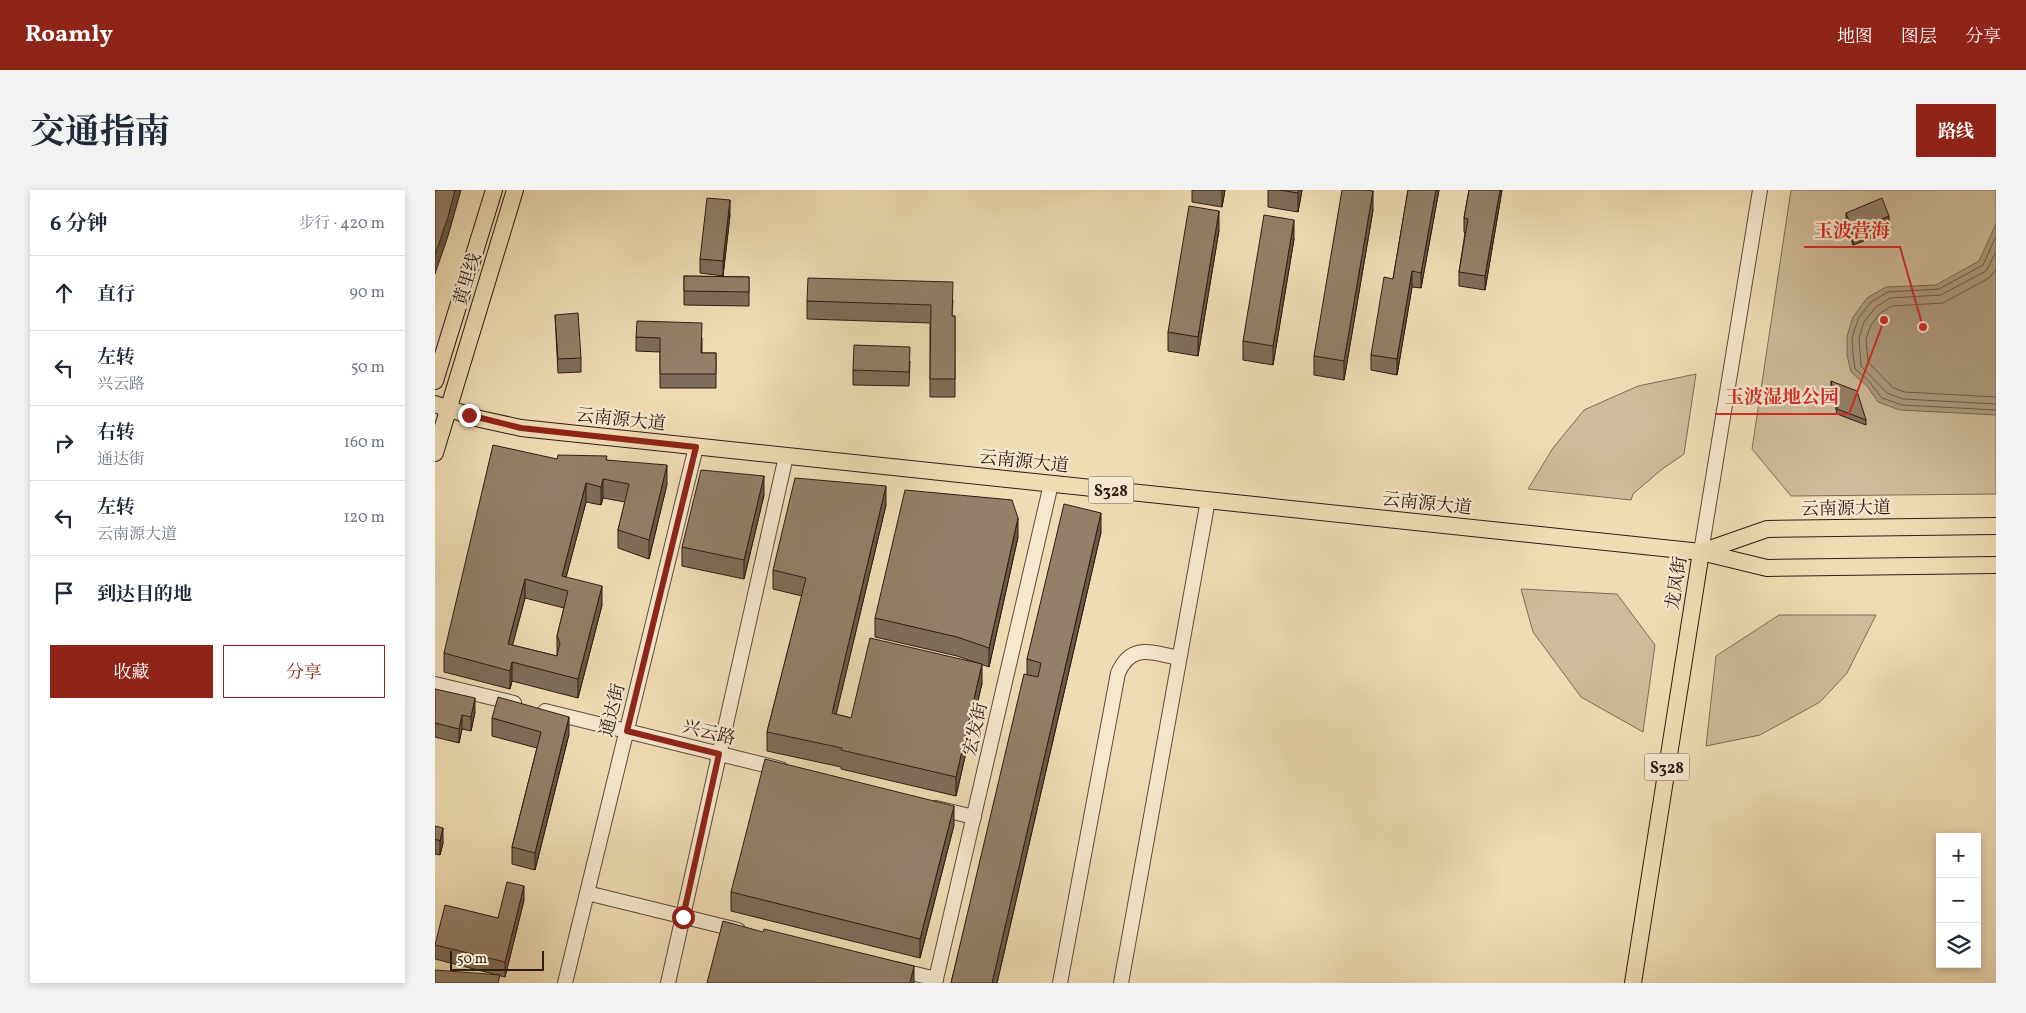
<!DOCTYPE html>
<html lang="zh">
<head>
<meta charset="utf-8">
<style>
  :root { --surface:#fff; --page:#f2f2f3; --text:#1f2937; --muted:#747a83; --line:#e0e1e3; --accent:#8f2418 }
  body { margin:0; font-family:Vollkorn,"Noto Serif SC",serif; background:var(--page); color:var(--text) }
  .controls { position:absolute; right:15px; bottom:15px; display:grid; overflow:hidden; border-radius:0px; box-shadow:0 2px 8px #0003 }
  .controls button { width:45px; height:45px; display:grid; place-items:center; padding:0; border:0; border-bottom:1px solid var(--line); background:var(--surface); color:var(--text); font:25px sans-serif }
  .scale { position:absolute; left:15px; bottom:12px; width:94px; box-sizing:border-box; padding-left:5px; border:2px solid #2f1c15; border-top:0; font-size:14px; line-height:18px; white-space:nowrap; color:#2f1c15; -webkit-text-stroke:4px #f5e8ce; paint-order:stroke }
  .stop { position:absolute; width:15px; height:15px; margin:-11px; border:4px solid #8f2418; border-radius:50%; background:#fff }
  .stop.end { background:#8f2418; border-color:#fff; box-shadow:0 1px 5px #0008 }
  .list { margin:0; padding:0; list-style:none }
  h2 { display:flex; justify-content:space-between; align-items:center; height:65px; margin:0; padding:0 20px; font-size:21px }
  h2 small { font-size:16px; font-weight:400; color:var(--muted) }
  .list li { display:grid; grid-template-columns:32px 1fr auto; gap:15px; align-items:center; box-sizing:border-box; height:75px; padding:0 20px; border-top:1px solid var(--line) }
  .list b { display:block; font-size:19px; white-space:nowrap }
  .list p { margin:0; font-size:16px; white-space:nowrap; color:var(--muted) }
  .list em { font-size:16px; font-style:normal; color:var(--muted) }
  .actions { display:flex; gap:10px; padding:15px 20px }
  .actions a { flex:1; padding:11px 0; border:1px solid var(--accent); border-radius:0px; text-align:center; font-size:18px; color:var(--accent) }
  .actions .main { background:var(--accent); color:#fff }
  .icon { flex:none; width:28px; height:28px; fill:none; stroke:currentColor; stroke-width:2; stroke-linecap:round; stroke-linejoin:round }
  .map { position:relative; flex:none; width:1561px; height:793px; overflow:hidden; border-radius:0px }
  header { display:flex; align-items:center; gap:30px; box-sizing:border-box; height:70px; padding:0 25px; background:var(--accent); color:#fff }
  header strong { font-size:24px }
  nav { display:flex; gap:28px; margin-inline-start:auto; font-size:18px }
  .intro { display:flex; align-items:center; justify-content:space-between; box-sizing:border-box; height:120px; padding:0 30px }
  h1 { margin:0; font-size:35px }
  .button { padding:12px 22px; border-radius:0px; background:var(--accent); color:#fff; font-size:18px; font-weight:700 }
  main { display:flex; gap:30px; padding:0 30px }
  aside { flex:1; background:var(--surface); border-radius:0px; box-shadow:0 2px 8px #0003 }
  .map>svg:first-child { display:block }
</style>
</head>
<body>
<header>
<strong>Roamly</strong>
<nav><a>地图</a><a>图层</a><a>分享</a></nav>
</header>
<div class="intro"><h1>交通指南</h1><a class="button">路线</a></div>
<main>
<aside>
<h2>6 分钟<small>步行 · 420 m</small></h2>
<ul class="list">
<li><svg class="icon" aria-label="ahead" viewBox="0 0 24 24"><path d="M12 20V5M6 11l6-6 6 6"/></svg><div><b>直行</b></div><em>90 m</em></li>
<li><svg class="icon" aria-label="left" viewBox="0 0 24 24"><path d="M17 20v-9H6M10 6l-5 5 5 5"/></svg><div><b>左转</b><p>兴云路</p></div><em>50 m</em></li>
<li><svg class="icon" aria-label="right" viewBox="0 0 24 24"><path d="M7 20v-9h11M14 6l5 5-5 5"/></svg><div><b>右转</b><p>通达街</p></div><em>160 m</em></li>
<li><svg class="icon" aria-label="left" viewBox="0 0 24 24"><path d="M17 20v-9H6M10 6l-5 5 5 5"/></svg><div><b>左转</b><p>云南源大道</p></div><em>120 m</em></li>
<li><svg class="icon" aria-label="arrive" viewBox="0 0 24 24"><path d="M6 21V4h12l-3 4 3 4H6"/></svg><div><b>到达目的地</b></div></li>
</ul>
<div class="actions"><a class="main">收藏</a><a>分享</a></div>
</aside>
<div class="map">
<svg width="1561" height="793" viewBox="0 0 1561 793">
  <rect width="100%" height="100%" fill="#f0dcb4"/>
  <filter id="stains"><feTurbulence type="fractalNoise" baseFrequency=".004" numOctaves="4"/><feColorMatrix values="0 0 0 0 .2 0 0 0 0 .09 0 0 0 0 .02 0 0 0 .5 -.17"/></filter>
  <radialGradient id="worn" r=".72"><stop offset=".6" stop-color="#630" stop-opacity="0"/><stop offset="1" stop-color="#630" stop-opacity=".3"/></radialGradient>
  <!-- green -->
  <g fill="#cfbb99" stroke="#7f6c57">
    <polygon points="1356,0 1561,0 1561,304 1356,306 1317,259"/>
    <polygon points="1261,184 1249,264 1226,280 1198,304 1196,310 1093,299 1118,258 1149,220 1203,196"/>
    <polygon points="1086,399 1182,404 1220,455 1208,542 1146,507 1098,442"/>
    <polygon points="1344,425 1441,425 1412,483 1385,512 1325,545 1271,556 1281,466"/>
  </g>
  <!-- water -->
  <polygon fill="#ae9b7e" stroke="#7b6854" points="1561,34 1561,225 1465,220 1443,212 1432,196 1416,182 1412,165 1412,146 1418,127 1432,108 1451,97 1501,95 1544,71"/>
  <g fill="none" stroke-linecap="round" stroke-linejoin="round">
    <!-- shore -->
    <g stroke="#6e5c4a" stroke-width="1">
      <polyline points="1561,46 1548,75 1504,99 1453,102 1436,112 1423,129 1417,148 1418,164 1420,179 1433,190 1447,208 1467,215 1561,220"/>
      <polyline points="1561,62 1551,81 1506,105 1455,108 1441,117 1429,132 1424,148 1426,176 1452,203 1468,209 1561,214"/>
      <polyline points="1561,80 1554,88 1508,113 1457,116 1445,123 1436,135 1431,149 1433,172 1457,197 1469,202 1561,207"/>
    </g>
    <!-- minor casing -->
    <g stroke="#5f4c3d" stroke-width="16">
      <g id="minor">
        <polyline points="1266,362 1325,0"/>
        <polyline points="0,494 79,513"/>
        <polyline points="110,521 346,579"/>
        <polyline points="501,618 539,627"/>
        <polyline points="152,703 303,740"/>
        <polyline points="460,779 501,789"/>
        <polyline points="130,793 261,257"/>
        <polyline points="233,793 351,266"/>
        <polyline points="500,793 616,294"/>
        <path d="M625,793l58,-310c14,-31 34,-20 61,-15"/>
        <polyline points="686,793 773,310"/>
      </g>
    </g>
    <!-- major casing -->
    <g stroke="#2f1c15" stroke-width="18">
      <g id="major">
        <polyline points="0,191 59,0"/>
        <polyline points="0,214 45,229 86,238 1266,362 1332,378 1561,375"/>
        <polyline points="0,263 80,0"/>
        <polyline points="1266,362 1332,339 1561,336"/>
        <polyline points="1198,793 1266,362"/>
      </g>
    </g>
    <!-- minor -->
    <use href="#minor" stroke="#f5e8ce" stroke-width="14"/>
    <!-- major -->
    <use href="#major" stroke="#f0dcb4" stroke-width="16"/>
  </g>
  <!-- wall -->
  <g fill="#7e6e59" stroke="#2f1c15" fill-rule="evenodd">
    <polygon points="757,0 790,0 787,17 757,12"/>
    <polygon points="833,0 867,0 863,22 833,17"/>
    <polygon points="973,0 1004,0 986,98 977,97 962,185 936,180 936,165 958,89"/>
    <polygon points="1034,0 1067,0 1050,100 1024,96 1024,82 1030,43 1029,42 1029,28"/>
    <polygon points="938,20 909,190 879,185 879,166"/>
    <polygon points="1411,23 1454,41 1418,55 1411,37"/>
    <polygon points="295,25 288,86 265,83 265,69"/>
    <polygon points="784,40 763,166 733,161 733,142"/>
    <polygon points="859,49 838,175 808,170 808,151"/>
    <polygon points="249,86 314,87 314,116 249,115"/>
    <polygon points="518,110 517,126 520,126 520,207 495,207 495,133 372,129 372,111"/>
    <polygon points="120,125 146,168 146,182 123,183"/>
    <polygon points="201,147 267,148 267,163 281,163 281,198 225,198 225,162 201,161"/>
    <polygon points="475,171 474,196 418,195 418,180"/>
    <polygon points="1396,191 1431,230 1431,235 1402,224 1396,196"/>
    <path d="M122,269l50,1 60,24 -18,75 -31,-11v-18l7,-28 -22,-4 -2,7 -15,-3 -20,75 36,28 -24,93 -66,-17 -2,8 -66,-17v-19zM90,408l39,10 -7,28v20l-45,-11z"/>
    <polygon points="329,305 309,389 247,376 247,357"/>
    <polygon points="451,315 401,524 416,528 547,493 521,606 406,579 406,577 332,561 332,542 367,406 338,399 338,380"/>
    <polygon points="666,342 562,793 516,793 592,485 592,469"/>
    <polygon points="583,347 554,477 522,466 440,447 440,428"/>
    <polygon points="0,499 40,522 36,541 27,539 24,553 0,547"/>
    <polygon points="57,528 134,544 100,680 77,674 77,657 102,558 57,546"/>
    <polygon points="519,635 485,768 296,721 296,702"/>
    <polygon points="0,636 8,653 5,665 0,664"/>
    <polygon points="89,710 70,787 0,769 0,753 63,728"/>
  </g>
  <!-- shaded-wall -->
  <g fill="#675a49" stroke="#2f1c15">
    <polygon points="20,0 26,0 13,46 0,84 0,65"/>
    <polygon points="787,0 790,0 787,17"/>
    <polygon points="864,0 867,0 863,22 863,3"/>
    <polygon points="1001,0 1004,0 986,98 986,83"/>
    <polygon points="1065,0 1067,0 1050,100 1050,86"/>
    <polygon points="938,1 938,20 909,190 909,171"/>
    <polygon points="295,10 295,25 288,86 288,71"/>
    <polygon points="784,21 784,40 763,166 763,147"/>
    <polygon points="1454,26 1454,41 1418,55 1418,41"/>
    <polygon points="859,30 859,49 838,175 838,156"/>
    <polygon points="977,81 977,97 962,185 962,169"/>
    <polygon points="232,275 232,294 214,369 214,350"/>
    <polygon points="329,286 329,305 309,389 309,370"/>
    <polygon points="168,289 168,308 166,315 166,297"/>
    <polygon points="151,293 151,312 128,399 127,386"/>
    <polygon points="451,296 451,315 397,542 397,523"/>
    <polygon points="666,323 666,342 562,793 557,793"/>
    <polygon points="583,328 583,347 554,477 554,458"/>
    <polygon points="90,389 90,408 73,473 73,454"/>
    <polygon points="167,396 167,415 143,508 143,489"/>
    <polygon points="77,472 77,491 75,499 75,481"/>
    <polygon points="547,474 547,493 521,606 521,587"/>
    <polygon points="40,508 40,522 36,541 36,527"/>
    <polygon points="27,525 27,539 24,553 24,539"/>
    <polygon points="134,527 134,544 100,680 100,663"/>
    <polygon points="519,616 519,635 485,768 485,749"/>
    <polygon points="8,638 8,653 5,665 5,651"/>
    <polygon points="89,696 89,710 70,787 70,772"/>
    <polygon points="479,776 479,793 475,793"/>
  </g>
  <!-- building -->
  <g fill="#938068" stroke="#2f1c15" fill-rule="evenodd">
    <polygon points="0,0 20,0 13,27 0,65"/>
    <polygon points="844,0 864,0 863,3"/>
    <polygon points="907,0 930,0 938,1 909,171 879,166"/>
    <polygon points="973,0 1001,0 986,83 977,81 962,169 936,165 949,87 958,89"/>
    <polygon points="1034,0 1065,0 1050,86 1024,82 1033,29 1029,28"/>
    <polygon points="272,8 295,10 288,71 265,69"/>
    <polygon points="1447,8 1454,26 1418,41 1411,23"/>
    <polygon points="754,16 784,21 763,147 733,142"/>
    <polygon points="829,25 859,30 838,156 808,151"/>
    <polygon points="249,86 314,87 314,102 249,101"/>
    <polygon points="373,88 518,92 517,126 520,126 520,189 495,189 496,115 372,111"/>
    <polygon points="143,123 146,168 123,169 120,125"/>
    <polygon points="202,131 267,133 266,163 281,163 281,184 225,184 225,148 201,147"/>
    <polygon points="419,155 475,157 474,182 418,180"/>
    <polygon points="1396,191 1422,201 1431,230 1402,219"/>
    <path d="M58,255l64,14 1,-4 49,1 -1,4 61,5 -18,75 -31,-10 11,-46 -26,-5 -2,8 -15,-4 -24,93 40,10 -24,93 -66,-17 -2,9 -66,-18zM90,389l43,12 -11,45 3,7 -3,13 -49,-12z"/>
    <polygon points="266,280 329,286 309,370 247,357"/>
    <polygon points="360,288 451,296 397,523 416,528 435,448 547,474 521,587 406,560 407,558 332,542 371,388 338,380"/>
    <polygon points="470,300 577,310 583,328 554,458 522,447 440,428"/>
    <polygon points="629,314 666,323 557,793 516,793 589,484 603,487 606,473 592,469"/>
    <polygon points="0,499 40,508 36,527 27,525 24,539 0,533"/>
    <polygon points="63,507 134,527 100,663 77,657 106,542 57,528"/>
    <polygon points="330,569 519,616 485,749 296,702"/>
    <polygon points="0,636 8,638 5,651 0,649"/>
    <polygon points="72,692 89,696 70,772 0,755 10,715 63,728"/>
    <polygon points="288,731 328,742 329,739 479,776 475,793 272,793"/>
    <polygon points="0,780 65,785 63,793 0,793"/>
  </g>
  <g fill="none" stroke-linecap="round" stroke-linejoin="round">
    <!-- route -->
    <polyline stroke="#8f2418" stroke-width="6" points="34,225 86,238 261,257 192,541 284,564 248,727"/>
  </g>
  <g text-anchor="middle" stroke-width="4.5" stroke-linejoin="round" paint-order="stroke">
    <!-- shield labels -->
    <g fill="#f5e8ce" stroke="#6a594c" stroke-width="1">
      <rect x="653.5" y="286.5" width="45" height="27" rx="4"/>
      <rect x="1209.5" y="563.5" width="45" height="27" rx="4"/>
    </g>
    <g font-size="16" font-weight="bold" fill="#2f1c15">
      <text x="676" y="306">S328</text>
      <text x="1232" y="583">S328</text>
    </g>
    <!-- street labels -->
    <g font-size="18" fill="#2f1c15" stroke="#f5e8ce">
      <text transform="translate(32 89) rotate(-73)" y="6">黄里线</text>
      <text transform="translate(186 229) rotate(6)" y="6">云南源大道</text>
      <text transform="translate(589 271) rotate(6)" y="6">云南源大道</text>
      <text transform="translate(992 313) rotate(6)" y="6">云南源大道</text>
      <text transform="translate(1411 318) rotate(-1)" y="6">云南源大道</text>
      <text transform="translate(1241 393) rotate(-81)" y="6">龙凤街</text>
      <text transform="translate(177 520) rotate(-76)" y="6">通达街</text>
      <text transform="translate(540 539) rotate(-77)" y="6">宏发街</text>
      <text transform="translate(274 542) rotate(14)" y="6">兴云路</text>
    </g>
  </g>
  <!-- callouts -->
  <path fill="none" stroke="#d62828" stroke-width="2" d="M1488 137L1465 57H1369M1449 130L1414 224H1280"/>
  <g fill="#d62828" stroke="#f5e8ce" stroke-width="2">
    <circle cx="1488" cy="137" r="5"/>
    <circle cx="1449" cy="130" r="5"/>
  </g>
  <g font-size="19" text-anchor="middle" font-weight="bold" fill="#d62828" stroke="#f5e8ce" stroke-width="4.5" stroke-linejoin="round" paint-order="stroke">
    <text x="1417" y="47">玉波营海</text>
    <text x="1347" y="213">玉波湿地公园</text>
  </g>
  <rect width="100%" height="100%" filter="url(#stains)"/>
  <rect width="100%" height="100%" fill="url(#worn)"/>
</svg>
<div class="controls">
<button>+</button>
<button>−</button>
<button><svg class="icon" aria-label="layers" viewBox="0 0 24 24"><path d="M12 4l9 5-9 5-9-5zM3 14l9 5 9-5"/></svg></button>
</div>
<div class="scale">50 m</div>
<div class="stop" style="left:248px;top:727px"></div>
<div class="stop end" style="left:34px;top:225px"></div>
</div>
</main>
</body>
</html>
